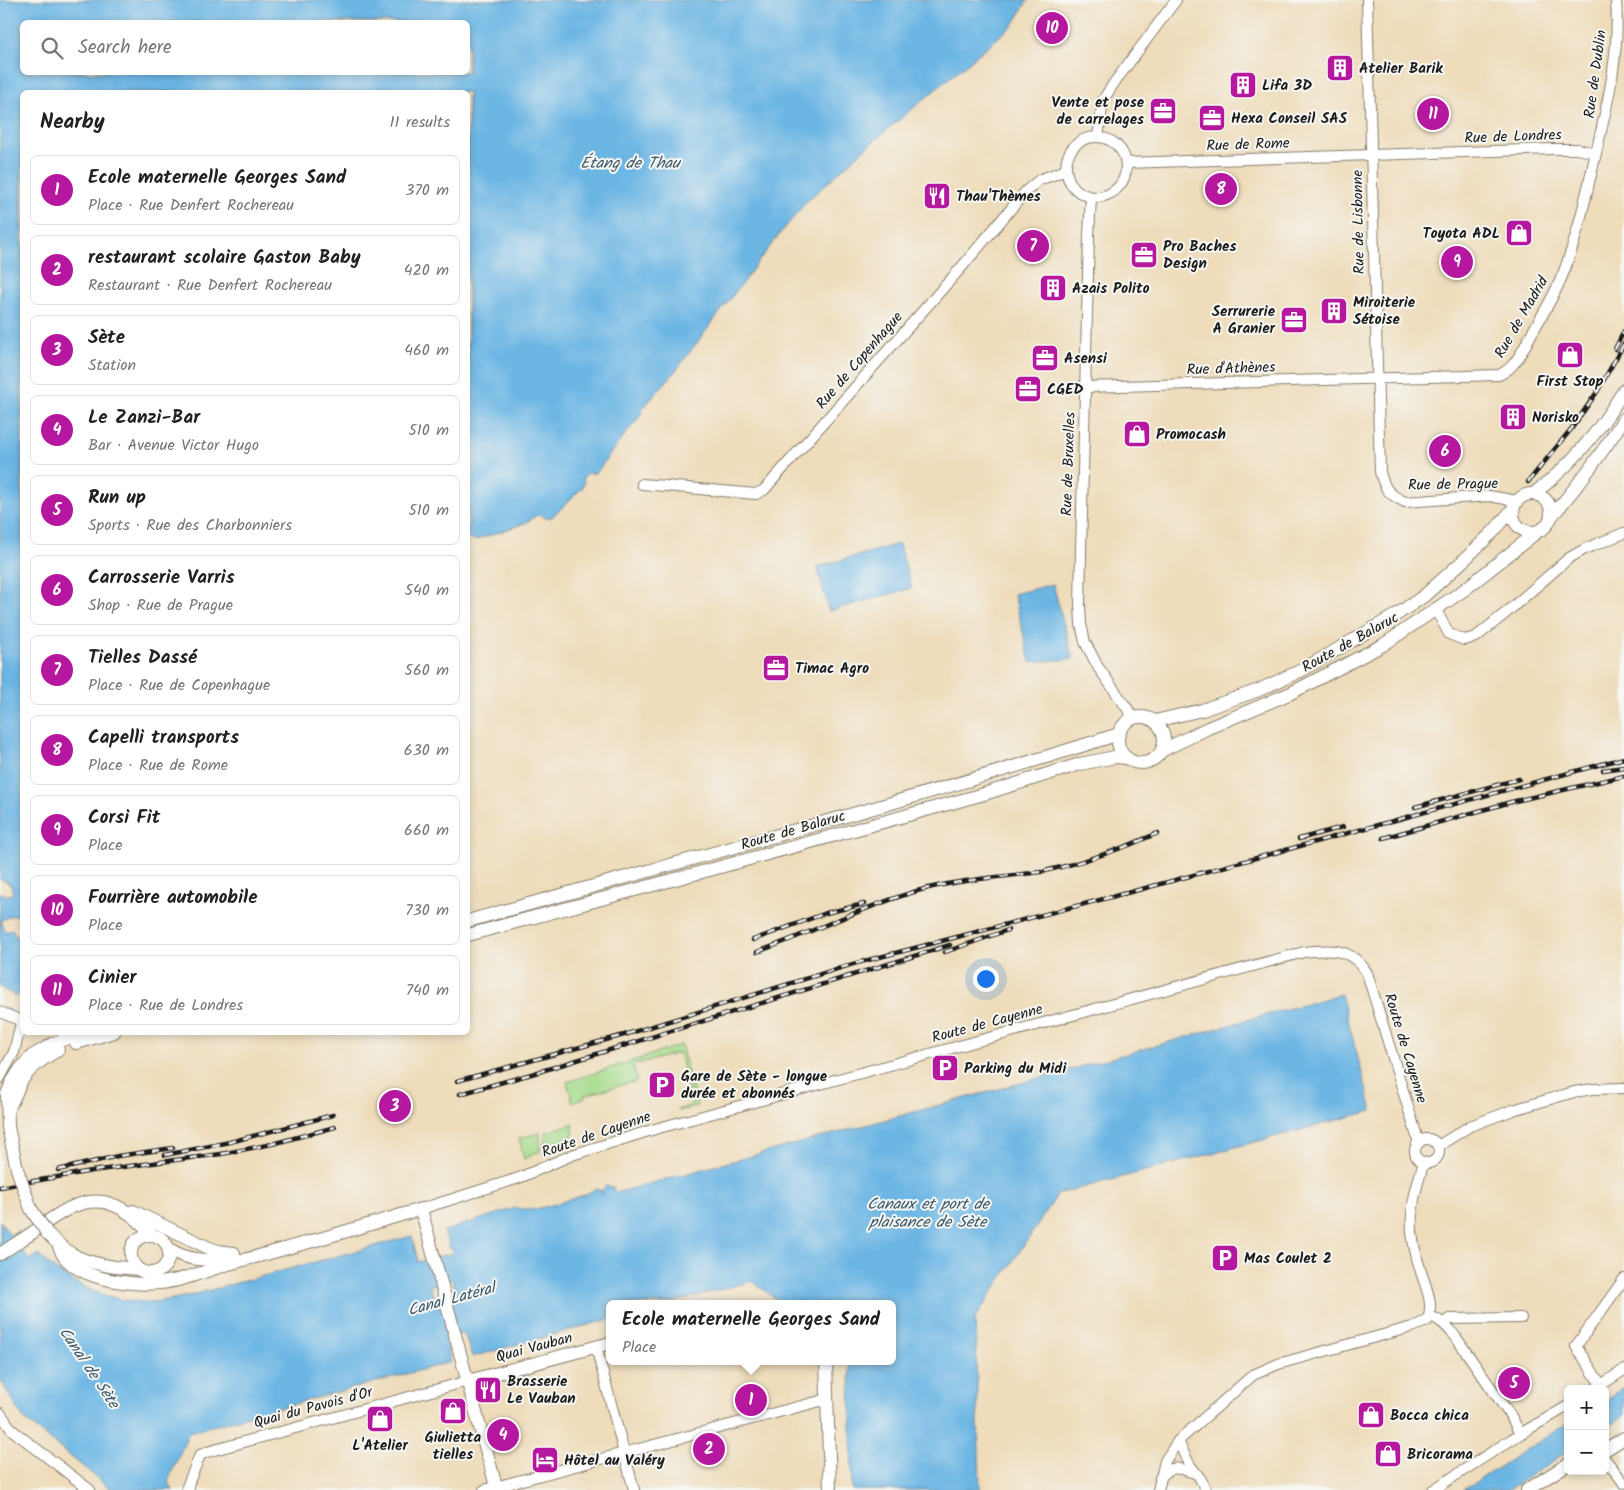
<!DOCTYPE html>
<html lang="en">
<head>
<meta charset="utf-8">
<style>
  :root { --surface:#fff; --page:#f2f2f2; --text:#222; --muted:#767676; --line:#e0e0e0; --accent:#b5179e }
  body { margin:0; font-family:Kalam,sans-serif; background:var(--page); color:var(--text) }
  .controls { position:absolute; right:15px; bottom:15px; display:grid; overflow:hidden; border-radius:8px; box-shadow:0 2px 8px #0003 }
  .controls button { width:45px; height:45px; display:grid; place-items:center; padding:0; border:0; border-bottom:1px solid var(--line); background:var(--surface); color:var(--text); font:25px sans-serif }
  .you { position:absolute; left:985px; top:978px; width:18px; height:18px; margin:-12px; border:4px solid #fff; border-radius:50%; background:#1a73e8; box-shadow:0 0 0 8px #1a73e833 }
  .badge { display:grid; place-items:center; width:32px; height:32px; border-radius:50%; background:var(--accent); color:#fff; font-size:16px; font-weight:700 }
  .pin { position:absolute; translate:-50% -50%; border:2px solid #fff; box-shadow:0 1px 5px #0006 }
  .popup { position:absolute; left:606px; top:1300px; width:290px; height:65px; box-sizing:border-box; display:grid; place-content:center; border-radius:8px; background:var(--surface); filter:drop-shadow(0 1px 4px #0005); font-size:16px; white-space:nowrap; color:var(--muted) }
  .popup b { font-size:19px; color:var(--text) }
  .popup::after { content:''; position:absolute; left:50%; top:100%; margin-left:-10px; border:10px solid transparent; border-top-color:var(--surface) }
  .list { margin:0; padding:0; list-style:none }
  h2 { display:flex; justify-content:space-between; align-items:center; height:65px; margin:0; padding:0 20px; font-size:21px }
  h2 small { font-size:16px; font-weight:400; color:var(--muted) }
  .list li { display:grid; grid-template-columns:32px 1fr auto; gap:15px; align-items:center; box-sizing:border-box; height:70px; margin:0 10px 10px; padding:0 10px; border:1px solid var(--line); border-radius:8px }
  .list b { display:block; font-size:19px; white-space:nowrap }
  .list p { margin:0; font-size:16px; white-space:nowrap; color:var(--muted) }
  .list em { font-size:16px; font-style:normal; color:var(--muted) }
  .icon { flex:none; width:28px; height:28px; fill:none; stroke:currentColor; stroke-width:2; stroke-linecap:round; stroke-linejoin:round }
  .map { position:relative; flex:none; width:1624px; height:1490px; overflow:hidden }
  .search { position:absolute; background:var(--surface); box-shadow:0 2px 8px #0003; left:20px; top:20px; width:450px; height:55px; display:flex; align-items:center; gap:12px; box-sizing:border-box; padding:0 18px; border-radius:8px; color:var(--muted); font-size:19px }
  .panel { position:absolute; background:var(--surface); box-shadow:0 2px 8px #0003; left:20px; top:90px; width:450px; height:945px; border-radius:8px }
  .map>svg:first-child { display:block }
</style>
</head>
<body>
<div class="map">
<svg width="1624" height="1490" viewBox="0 0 1624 1490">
  <rect width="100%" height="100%" fill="#f6f6f2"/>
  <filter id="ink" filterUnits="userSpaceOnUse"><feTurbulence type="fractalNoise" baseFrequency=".02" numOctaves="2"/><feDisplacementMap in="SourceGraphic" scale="10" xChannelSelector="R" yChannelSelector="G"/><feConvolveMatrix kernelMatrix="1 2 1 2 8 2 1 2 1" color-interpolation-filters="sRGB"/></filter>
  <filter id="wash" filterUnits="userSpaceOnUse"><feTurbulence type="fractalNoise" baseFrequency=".0096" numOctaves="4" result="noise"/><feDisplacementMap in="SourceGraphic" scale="20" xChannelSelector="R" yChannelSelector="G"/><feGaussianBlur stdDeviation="1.12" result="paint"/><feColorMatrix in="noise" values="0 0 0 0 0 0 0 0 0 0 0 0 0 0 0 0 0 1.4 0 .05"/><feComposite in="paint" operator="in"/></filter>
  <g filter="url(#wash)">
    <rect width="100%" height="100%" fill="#eedcba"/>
    <!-- green -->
    <g fill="#a7dc8d" stroke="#627c54">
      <polygon points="681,1045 697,1106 678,1111 677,1110 692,1105 679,1053 633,1065 637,1081 585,1095 585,1098 573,1102 567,1082"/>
      <polygon points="573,1124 573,1136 544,1149 545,1132"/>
      <polygon points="540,1133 540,1151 524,1159 519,1138"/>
    </g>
    <!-- water -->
    <g fill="#6cb6e4" stroke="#446980" fill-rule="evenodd">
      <path d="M0,0h1028l-15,25 -144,120 -62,56 -33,40 -100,132 -31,35c-2,10 -9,15 -15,23 -11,13 -21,28 -32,42h-9l-4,5 1,5 -2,5 -30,29 -6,1 -4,-2 -5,-1 -12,8 -49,17 -8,-1v-447h-446v826c-8,-6 -15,-1 -22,4v-30l4,3h6l3,-4 -4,-8 -9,-4zM22,22h446v50h-446z"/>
      <polygon points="899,544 912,588 829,611 817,567"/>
      <polygon points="1053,584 1073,659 1030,662 1014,594"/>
      <polygon points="0,922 6,932 12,929 22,944 22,995 15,996 0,987"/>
      <path d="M1341,994l31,117 -314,83 -83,124 5,172h-128l-2,-129h42v-57h-109l-31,-23 -85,23h-57v15l-138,38 -8,-24 -19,5 6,24 -262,70 -21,49 5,9h-61l-89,-72 -23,-39v-158l29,39 9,-5c30,28 66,46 108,47 16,0 31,-4 46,-7l220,-59 6,26 35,-9 -1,-5h-2l-6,-17 71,-23 17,2 17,-4 35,-11 12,-6 4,1 2,5v-5l4,-4 7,1 2,6 410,-111zM453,1280l4,16 -22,6 -5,-16z"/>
      <polygon points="1624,1388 1624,1416 1605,1428 1605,1400"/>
      <polygon points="1568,1423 1568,1451 1508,1490 1463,1490"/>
    </g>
  </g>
  <g filter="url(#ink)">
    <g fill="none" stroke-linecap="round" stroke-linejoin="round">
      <!-- minor casing -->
      <g stroke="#857c6b" stroke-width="12">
        <g id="minor">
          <path d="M1367,0l13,472c5,18 8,22 25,30l84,-6 28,5"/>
          <circle cx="1096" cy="167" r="30"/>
          <polyline points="1098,137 1103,100 1114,83 1176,0"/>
          <polyline points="1126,163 1553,149 1577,149 1596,153"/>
          <polyline points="1091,197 1089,235 1081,551 1080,604 1081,624 1085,642 1098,667 1134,718"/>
          <path d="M1085,387l414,-12c18,-8 25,-28 34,-44 13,-22 26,-44 34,-68 13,-35 20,-73 29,-110 12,-51 24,-100 20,-153"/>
          <polyline points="642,484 756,494 764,490 960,269 1027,190 1039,180 1066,170"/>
          <polyline points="1436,610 1449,634 1464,640 1476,637 1507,612 1569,558 1585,549 1624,533"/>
          <polyline points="0,1012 22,1021"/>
          <polyline points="0,1078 14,1052 22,1019"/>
          <circle cx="1427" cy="1151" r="12"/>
          <polyline points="1438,1146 1470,1126 1513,1110 1574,1092 1593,1089 1624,1088"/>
          <path d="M421,1209l98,-31 53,-23 83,-26 649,-177c26,-3 47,-5 63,21l52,170"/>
          <path d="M1429,1316c12,3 18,11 26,20l57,82 8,16"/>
          <polyline points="1444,1324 1449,1319 1521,1318"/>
          <polyline points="596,1347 634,1490"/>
          <polyline points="1601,1385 1576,1346 1624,1279"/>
          <polyline points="1595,1389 1624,1370"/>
          <polyline points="0,1413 12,1430 90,1490"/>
          <polyline points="1178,1441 1189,1464 1200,1478 1206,1490"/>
          <polyline points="1605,1459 1624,1483"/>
          <path d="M1160,1478c12,-14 19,-10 35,-5"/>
          <polyline points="189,1490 187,1487 200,1455 207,1452 468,1381"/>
          <polyline points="484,1490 828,1399"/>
          <path d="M1158,1490l7,-29 13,-20 75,-66 25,-11 134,-37 15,-6c8,-14 -1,-34 -6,-49 -4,-13 -8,-27 -9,-41 -2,-23 5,-47 12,-69"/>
          <polyline points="1433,1490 1520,1434 1568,1406"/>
        </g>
      </g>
      <!-- major casing -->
      <g stroke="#857c6b" stroke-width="14">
        <g id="major">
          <circle cx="1532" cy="513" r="19"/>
          <path d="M1533,494c37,-27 68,-65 91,-104"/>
          <path d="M1551,517c27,-31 51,-64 73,-98"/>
          <circle cx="1141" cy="740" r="23"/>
          <polyline points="1155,721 1202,710 1259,690 1302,670 1396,615 1424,596 1465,559 1493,532 1513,509"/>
          <polyline points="1161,751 1208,728 1291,693 1383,645 1464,590 1537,532"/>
          <path d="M468,921c217,-61 436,-118 651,-187"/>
          <polyline points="468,935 724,866 984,794 1080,764 1115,757 1127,758"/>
          <polyline points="76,1043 114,1032"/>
          <path d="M9,1107c5,-8 8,-17 12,-25 8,-14 23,-24 37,-32"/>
          <polyline points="17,1169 8,1127 7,1094 12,1082 21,1068 32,1056 54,1043 85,1032"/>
          <polyline points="133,1211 207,1247 218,1251 234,1253"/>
          <path d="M47,1233c23,24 36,29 68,34 8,1 16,1 23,2"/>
          <circle cx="150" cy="1254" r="19"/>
          <path d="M59,1246c9,33 71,40 100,37 25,-2 48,-13 73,-20 63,-16 126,-35 189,-54l76,281"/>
          <path d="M168,1248c19,14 43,13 65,10"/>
          <path d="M0,1254c11,-7 21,-14 32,-21 23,-17 53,-42 84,-27 14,6 25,17 36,28"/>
          <polyline points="826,1361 830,1490"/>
          <polyline points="468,1381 610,1343"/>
          <polyline points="1605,1450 1624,1438"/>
          <polyline points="1527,1490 1568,1464"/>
        </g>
      </g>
      <!-- minor -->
      <use href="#minor" stroke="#fff" stroke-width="10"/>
      <!-- major -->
      <use href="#major" stroke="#fff" stroke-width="12"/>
      <!-- rail casing -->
      <g stroke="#1c1c1c" stroke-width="4.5">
        <g id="rail">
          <polyline points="1615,349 1624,331"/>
          <polyline points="1528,482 1572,428 1597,392 1624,344"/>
          <polyline points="1603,770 1624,767"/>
          <polyline points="1415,807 1519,779"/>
          <polyline points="1383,838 1511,802 1624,776"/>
          <polyline points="1299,839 1343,827"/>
          <path d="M1045,871c40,-9 77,-22 113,-38"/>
          <polyline points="753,940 826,913 864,904"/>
          <path d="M757,952c54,-19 105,-45 160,-61 40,-11 83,-14 124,-19"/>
          <polyline points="945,952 1008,930"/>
          <polyline points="457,1081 624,1035 853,964 1142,889 1624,758"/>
          <polyline points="460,1094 535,1073 950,945"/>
          <polyline points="165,1155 230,1142 333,1115"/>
          <polyline points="58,1170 118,1156 173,1148"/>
          <polyline points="0,1187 92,1171 221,1154 272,1144 335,1127"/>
        </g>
      </g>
      <!-- rail -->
      <use href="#rail" stroke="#f6f6f2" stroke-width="2.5" stroke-dasharray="8" stroke-linecap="butt"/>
      <!-- major-bridge casing -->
      <g stroke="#857c6b" stroke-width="14" stroke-linecap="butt">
        <polyline id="major-bridge" points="17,1169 31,1209 47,1233"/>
      </g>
      <!-- major-bridge -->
      <use href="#major-bridge" stroke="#fff" stroke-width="12"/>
    </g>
  </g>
  <!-- icons -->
  <defs>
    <g id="building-square" transform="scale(1.4375)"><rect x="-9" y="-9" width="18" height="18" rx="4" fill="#b5179e" stroke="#f6f6f2"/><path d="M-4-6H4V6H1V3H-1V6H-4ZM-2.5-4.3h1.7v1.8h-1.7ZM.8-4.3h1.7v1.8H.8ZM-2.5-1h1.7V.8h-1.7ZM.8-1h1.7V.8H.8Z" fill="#fff"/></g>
    <g id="office-square" transform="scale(1.4375)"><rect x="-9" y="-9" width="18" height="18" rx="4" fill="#b5179e" stroke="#f6f6f2"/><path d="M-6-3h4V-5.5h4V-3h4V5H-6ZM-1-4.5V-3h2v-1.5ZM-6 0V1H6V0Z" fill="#fff"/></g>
    <g id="restaurant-square" transform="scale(1.4375)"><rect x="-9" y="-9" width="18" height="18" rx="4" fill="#b5179e" stroke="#f6f6f2"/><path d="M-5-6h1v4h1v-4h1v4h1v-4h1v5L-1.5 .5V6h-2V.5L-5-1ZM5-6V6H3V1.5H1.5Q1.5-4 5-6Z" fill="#fff"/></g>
    <g id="shop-square" transform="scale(1.4375)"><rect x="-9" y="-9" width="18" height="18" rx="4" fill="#b5179e" stroke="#f6f6f2"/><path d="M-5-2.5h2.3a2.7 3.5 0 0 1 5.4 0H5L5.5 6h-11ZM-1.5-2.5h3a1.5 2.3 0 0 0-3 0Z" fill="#fff"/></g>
    <g id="parking-square" transform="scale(1.4375)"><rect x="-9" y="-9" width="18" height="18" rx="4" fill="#b5179e" stroke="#f6f6f2"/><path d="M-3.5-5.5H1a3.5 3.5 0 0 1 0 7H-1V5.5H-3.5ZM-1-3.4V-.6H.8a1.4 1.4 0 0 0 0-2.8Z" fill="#fff"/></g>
    <g id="hotel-square" transform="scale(1.4375)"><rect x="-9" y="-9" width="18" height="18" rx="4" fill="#b5179e" stroke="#f6f6f2"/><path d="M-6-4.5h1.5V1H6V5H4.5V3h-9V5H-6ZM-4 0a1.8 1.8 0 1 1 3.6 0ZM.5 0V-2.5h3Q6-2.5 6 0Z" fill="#fff"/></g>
  </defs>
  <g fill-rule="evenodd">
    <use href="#building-square" x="1340" y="68"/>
    <use href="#building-square" x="1243" y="85"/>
    <use href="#office-square" x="1163" y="111"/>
    <use href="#office-square" x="1212" y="118"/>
    <use href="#restaurant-square" x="937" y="196"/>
    <use href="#shop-square" x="1519" y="233"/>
    <use href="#office-square" x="1144" y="255"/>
    <use href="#building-square" x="1053" y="288"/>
    <use href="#building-square" x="1334" y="311"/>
    <use href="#office-square" x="1294" y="320"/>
    <use href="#shop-square" x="1570" y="355"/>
    <use href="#office-square" x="1045" y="358"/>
    <use href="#office-square" x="1028" y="389"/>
    <use href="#building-square" x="1513" y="417"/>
    <use href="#shop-square" x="1137" y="434"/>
    <use href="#office-square" x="776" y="668"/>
    <use href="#parking-square" x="945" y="1068"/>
    <use href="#parking-square" x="662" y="1085"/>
    <use href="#parking-square" x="1225" y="1258"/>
    <use href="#restaurant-square" x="488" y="1390"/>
    <use href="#shop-square" x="453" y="1411"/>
    <use href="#shop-square" x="1371" y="1415"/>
    <use href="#shop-square" x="380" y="1419"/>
    <use href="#shop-square" x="1388" y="1454"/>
    <use href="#hotel-square" x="545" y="1460"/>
  </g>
  <g text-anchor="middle" stroke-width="4" stroke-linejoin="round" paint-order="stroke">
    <!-- poi labels -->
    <g font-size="15" font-weight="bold" fill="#1c1c1c" stroke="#f6f6f2" text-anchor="start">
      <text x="1359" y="73">Atelier Barik</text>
      <text x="1262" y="90">Lifa 3D</text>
      <text x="1144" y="107" text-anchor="end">Vente et pose<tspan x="1144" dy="17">de carrelages</tspan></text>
      <text x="1231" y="123">Hexa Conseil SAS</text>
      <text x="956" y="201">Thau'Thèmes</text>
      <text x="1500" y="238" text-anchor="end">Toyota ADL</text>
      <text x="1163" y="251">Pro Baches<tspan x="1163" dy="17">Design</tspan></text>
      <text x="1072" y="293">Azais Polito</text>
      <text x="1353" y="307">Miroiterie<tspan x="1353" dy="17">Sétoise</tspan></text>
      <text x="1275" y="316" text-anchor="end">Serrurerie<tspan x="1275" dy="17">A Granier</tspan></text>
      <text x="1064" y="363">Asensi</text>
      <text x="1570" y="386" text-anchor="middle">First Stop</text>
      <text x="1047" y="394">CGED</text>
      <text x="1532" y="422">Norisko</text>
      <text x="1156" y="439">Promocash</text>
      <text x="795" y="673">Timac Agro</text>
      <text x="964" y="1073">Parking du Midi</text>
      <text x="681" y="1081">Gare de Sète - longue<tspan x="681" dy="17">durée et abonnés</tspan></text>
      <text x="1244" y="1263">Mas Coulet 2</text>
      <text x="507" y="1386">Brasserie<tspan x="507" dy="17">Le Vauban</tspan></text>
      <text x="1390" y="1420">Bocca chica</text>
      <text x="453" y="1442" text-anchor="middle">Giulietta<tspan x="453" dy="17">tielles</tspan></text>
      <text x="380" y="1450" text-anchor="middle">L'Atelier</text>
      <text x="1407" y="1459">Bricorama</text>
      <text x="564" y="1465">Hôtel au Valéry</text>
    </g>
    <!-- street labels -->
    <g font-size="15" fill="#1c1c1c" stroke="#f6f6f2">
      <text transform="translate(1595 74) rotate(-82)" y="5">Rue de Dublin</text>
      <text transform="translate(1513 136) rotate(-2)" y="5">Rue de Londres</text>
      <text transform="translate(1248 144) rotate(-2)" y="5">Rue de Rome</text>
      <text transform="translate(1358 222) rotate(-91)" y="5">Rue de Lisbonne</text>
      <text transform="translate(1521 317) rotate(-60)" y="5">Rue de Madrid</text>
      <text transform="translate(859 360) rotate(-49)" y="5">Rue de Copenhague</text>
      <text transform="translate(1231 368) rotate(-2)" y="5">Rue d'Athènes</text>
      <text transform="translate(1068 464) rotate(-88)" y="5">Rue de Bruxelles</text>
      <text transform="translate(1453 484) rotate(-1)" y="5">Rue de Prague</text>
      <text transform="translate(1350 642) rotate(-29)" y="5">Route de Balaruc</text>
      <text transform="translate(793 830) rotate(-16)" y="5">Route de Balaruc</text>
      <text transform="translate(987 1023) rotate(-15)" y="5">Route de Cayenne</text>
      <text transform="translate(1406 1048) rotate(73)" y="5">Route de Cayenne</text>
      <text transform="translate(596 1134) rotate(-19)" y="5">Route de Cayenne</text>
      <text transform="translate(534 1347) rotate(-15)" y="5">Quai Vauban</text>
      <text transform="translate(313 1407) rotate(-15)" y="5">Quai du Pavois d'Or</text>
    </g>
    <!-- water labels -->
    <g font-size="16" font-style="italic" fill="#3c5a6c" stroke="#f6f6f2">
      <text x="630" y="168">Étang de Thau</text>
      <text x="928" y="1209">Canaux et port de<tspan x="928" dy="18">plaisance de Sète</tspan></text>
      <text transform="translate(451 1298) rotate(-15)" y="6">Canal Latéral</text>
      <text transform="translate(90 1367) rotate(56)" y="6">Canal de Sète</text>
    </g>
  </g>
</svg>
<div class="controls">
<button>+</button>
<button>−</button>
</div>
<div class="you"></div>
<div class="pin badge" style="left:751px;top:1400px">1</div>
<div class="popup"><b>Ecole maternelle Georges Sand</b>Place</div>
<div class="pin badge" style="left:709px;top:1449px">2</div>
<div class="pin badge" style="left:395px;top:1106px">3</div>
<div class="pin badge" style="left:503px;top:1435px">4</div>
<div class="pin badge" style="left:1514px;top:1383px">5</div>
<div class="pin badge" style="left:1445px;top:451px">6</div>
<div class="pin badge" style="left:1033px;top:246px">7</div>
<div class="pin badge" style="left:1221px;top:189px">8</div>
<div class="pin badge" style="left:1457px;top:262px">9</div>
<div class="pin badge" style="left:1052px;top:28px">10</div>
<div class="pin badge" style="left:1433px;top:114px">11</div>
<div class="search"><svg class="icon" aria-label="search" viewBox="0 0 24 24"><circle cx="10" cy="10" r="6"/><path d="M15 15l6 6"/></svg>Search here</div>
<section class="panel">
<h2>Nearby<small>11 results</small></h2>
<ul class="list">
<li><span class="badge">1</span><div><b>Ecole maternelle Georges Sand</b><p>Place · Rue Denfert Rochereau</p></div><em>370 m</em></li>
<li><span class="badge">2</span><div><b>restaurant scolaire Gaston Baby</b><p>Restaurant · Rue Denfert Rochereau</p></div><em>420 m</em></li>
<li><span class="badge">3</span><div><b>Sète</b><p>Station</p></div><em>460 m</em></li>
<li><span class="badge">4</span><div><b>Le Zanzi-Bar</b><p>Bar · Avenue Victor Hugo</p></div><em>510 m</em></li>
<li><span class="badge">5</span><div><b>Run up</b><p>Sports · Rue des Charbonniers</p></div><em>510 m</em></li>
<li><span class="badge">6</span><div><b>Carrosserie Varris</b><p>Shop · Rue de Prague</p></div><em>540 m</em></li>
<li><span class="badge">7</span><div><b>Tielles Dassé</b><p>Place · Rue de Copenhague</p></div><em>560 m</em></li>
<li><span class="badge">8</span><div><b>Capelli transports</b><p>Place · Rue de Rome</p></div><em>630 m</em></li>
<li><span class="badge">9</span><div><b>Corsi Fit</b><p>Place</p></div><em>660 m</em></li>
<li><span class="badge">10</span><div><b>Fourrière automobile</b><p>Place</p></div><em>730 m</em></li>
<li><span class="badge">11</span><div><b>Cinier</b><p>Place · Rue de Londres</p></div><em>740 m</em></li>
</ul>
</section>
</div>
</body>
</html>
